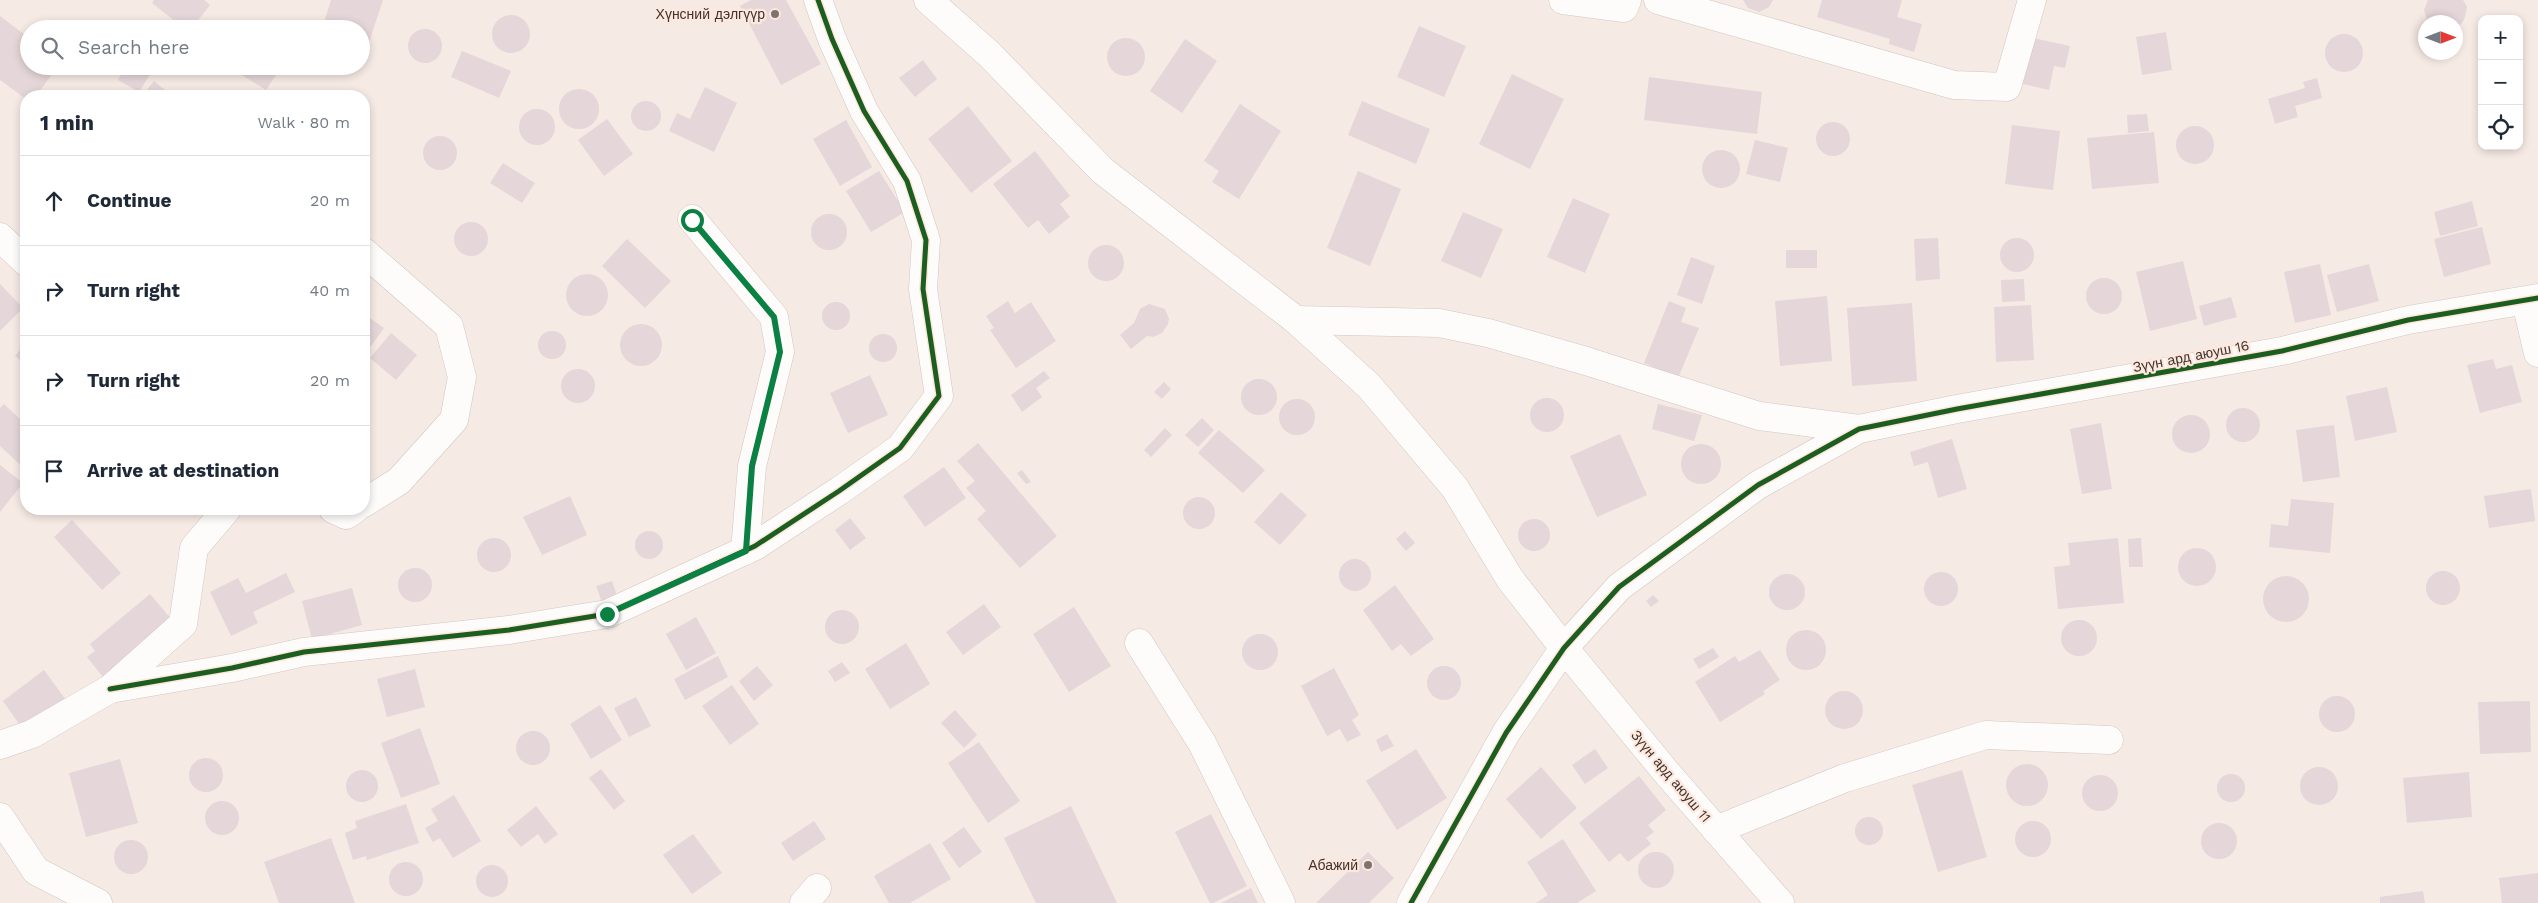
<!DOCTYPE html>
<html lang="en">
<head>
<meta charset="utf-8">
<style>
  :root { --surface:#fff; --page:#f2f2f3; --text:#1f2937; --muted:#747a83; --line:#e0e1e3 }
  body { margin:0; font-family:"Work Sans",sans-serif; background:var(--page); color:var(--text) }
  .controls { position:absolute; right:15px; top:15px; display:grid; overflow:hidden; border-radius:10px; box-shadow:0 2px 8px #0003 }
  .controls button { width:45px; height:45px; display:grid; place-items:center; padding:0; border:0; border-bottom:1px solid var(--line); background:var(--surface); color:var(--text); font:25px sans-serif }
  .compass { position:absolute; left:2418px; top:15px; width:45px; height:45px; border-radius:50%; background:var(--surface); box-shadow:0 2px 8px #0003; rotate:90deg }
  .stop { position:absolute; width:15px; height:15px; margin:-11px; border:4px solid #0b8043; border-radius:50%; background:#fff }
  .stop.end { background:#0b8043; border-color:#fff; box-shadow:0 1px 5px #0008 }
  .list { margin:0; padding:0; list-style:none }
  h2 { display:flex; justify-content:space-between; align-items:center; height:65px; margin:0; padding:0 20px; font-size:21px }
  h2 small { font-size:16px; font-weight:400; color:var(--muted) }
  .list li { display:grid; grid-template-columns:32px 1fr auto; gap:15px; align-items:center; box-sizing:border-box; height:90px; padding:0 20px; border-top:1px solid var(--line) }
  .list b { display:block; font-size:19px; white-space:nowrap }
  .list em { font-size:16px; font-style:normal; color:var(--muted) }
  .icon { flex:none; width:28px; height:28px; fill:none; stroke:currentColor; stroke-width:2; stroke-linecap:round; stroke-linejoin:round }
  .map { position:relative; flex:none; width:2538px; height:903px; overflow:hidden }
  .search { position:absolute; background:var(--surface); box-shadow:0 2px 8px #0003; left:20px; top:20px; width:350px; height:55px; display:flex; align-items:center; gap:12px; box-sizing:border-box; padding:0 18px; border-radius:28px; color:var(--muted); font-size:19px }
  .panel { position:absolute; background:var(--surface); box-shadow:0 2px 8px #0003; left:20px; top:90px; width:350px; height:425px; border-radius:20px }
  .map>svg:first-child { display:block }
</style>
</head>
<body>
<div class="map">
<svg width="2538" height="903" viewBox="0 0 2538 903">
  <rect width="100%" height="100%" fill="#f6eae4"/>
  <!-- building -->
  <g fill="#e5d6d9">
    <polygon points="154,0 204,0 210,5 191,29 185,29 152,3"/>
    <polygon points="331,0 383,0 365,54 361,53 361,29 322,29"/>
    <polygon points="751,0 786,0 821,64 781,85 740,6"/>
    <polygon points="1743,0 1773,0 1769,7 1759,12 1748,8"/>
    <polygon points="1822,0 1902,0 1897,17 1922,24 1914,52 1889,44 1890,39 1817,17"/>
    <polygon points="2428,0 2463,0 2467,7 2464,20 2456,29 2456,22 2428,22 2424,10"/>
    <circle cx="511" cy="34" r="19"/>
    <polygon points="0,16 29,38 29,66 58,66 36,96 26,96 26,99 0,80"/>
    <polygon points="1419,26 1466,46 1444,97 1397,77"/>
    <circle cx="425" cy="46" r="17"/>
    <polygon points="2166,32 2172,70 2142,75 2136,37"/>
    <circle cx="2344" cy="53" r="19"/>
    <polygon points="2033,38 2070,46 2065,68 2054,66 2049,90 2023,84"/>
    <circle cx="1126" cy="57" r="19"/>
    <polygon points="1185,39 1217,61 1182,113 1150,91"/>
    <polygon points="462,51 511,71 499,98 451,77"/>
    <polygon points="923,60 937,79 915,97 899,78"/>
    <polygon points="126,66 154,68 139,92 118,80"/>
    <polygon points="227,66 282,66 266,90"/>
    <polygon points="1512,74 1564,99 1530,169 1479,144"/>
    <polygon points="1649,77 1762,92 1757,134 1644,120"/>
    <polygon points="2317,78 2322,98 2295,106 2298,117 2275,124 2268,99 2305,88 2303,82"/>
    <polygon points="154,81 172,96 142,96"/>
    <polygon points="705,87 737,103 714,152 669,131 677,113 690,119"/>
    <circle cx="579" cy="109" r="20"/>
    <polygon points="1362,101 1430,129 1416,164 1348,135"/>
    <circle cx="646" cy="116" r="15"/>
    <polygon points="1240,104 1281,131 1239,199 1212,182 1219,171 1204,161"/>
    <polygon points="968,106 1012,161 971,193 928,139"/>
    <circle cx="537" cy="127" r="18"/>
    <polygon points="2147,114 2149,131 2128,133 2127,115"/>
    <polygon points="607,119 633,154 604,176 578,140"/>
    <polygon points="846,120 872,167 840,186 813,139"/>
    <circle cx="1833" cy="139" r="17"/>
    <polygon points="2012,125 2060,131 2053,190 2005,184"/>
    <circle cx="2195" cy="145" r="19"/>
    <polygon points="2154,132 2159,183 2092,189 2087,138"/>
    <circle cx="440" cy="153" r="17"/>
    <polygon points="1755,140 1788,148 1780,182 1746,174"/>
    <circle cx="1721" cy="169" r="19"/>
    <polygon points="1035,151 1070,196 1060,204 1070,217 1049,234 1038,220 1028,228 993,184"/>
    <polygon points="503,163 535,183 522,203 490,183"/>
    <polygon points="879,171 905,212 871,232 846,191"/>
    <polygon points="1358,171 1401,189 1370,266 1327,248"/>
    <polygon points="1573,198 1610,214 1585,273 1547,257"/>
    <polygon points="2472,201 2478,226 2440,236 2434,212"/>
    <polygon points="1463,212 1503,229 1481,278 1441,261"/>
    <circle cx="829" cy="232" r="18"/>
    <circle cx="471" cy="239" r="17"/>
    <polygon points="2482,227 2491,264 2444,277 2434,239"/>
    <circle cx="2017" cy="255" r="17"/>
    <polygon points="1938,238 1940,279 1916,281 1914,239"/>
    <polygon points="627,239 671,281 645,308 602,266"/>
    <circle cx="1106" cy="263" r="18"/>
    <rect x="1786" y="250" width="31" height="18"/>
    <polygon points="1691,257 1715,266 1702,304 1677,295"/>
    <polygon points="2183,261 2197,319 2150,331 2136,272"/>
    <polygon points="2320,264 2331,315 2295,323 2284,272"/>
    <polygon points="2369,264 2379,301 2337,312 2327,275"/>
    <circle cx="587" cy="295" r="21"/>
    <circle cx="2104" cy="296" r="18"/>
    <polygon points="2024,279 2025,301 2002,302 2001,280"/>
    <polygon points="0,284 23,308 0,331"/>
    <polygon points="1827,296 1832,361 1780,366 1775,301"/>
    <polygon points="2231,297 2237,317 2204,326 2199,306"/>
    <polygon points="1008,301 1015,313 1031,302 1056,341 1016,368 990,330 994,328 986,316"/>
    <polygon points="1669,301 1686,308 1681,322 1699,328 1678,378 1644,363"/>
    <circle cx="836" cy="316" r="14"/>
    <polygon points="1912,303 1917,381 1852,386 1847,308"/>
    <polygon points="1149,304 1165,309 1169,319 1168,324 1162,333 1153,337 1147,336 1131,349 1120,335 1134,323 1140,309"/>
    <polygon points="2031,305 2034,360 1996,362 1994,307"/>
    <polygon points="364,314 384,328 364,356"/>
    <circle cx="641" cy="345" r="21"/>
    <circle cx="552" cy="345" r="14"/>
    <polygon points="391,333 417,355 396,380 370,358"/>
    <circle cx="883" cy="348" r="14"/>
    <polygon points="26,342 26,365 15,356"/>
    <polygon points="2493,359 2496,369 2512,365 2522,402 2480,413 2467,365"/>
    <circle cx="578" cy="386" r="17"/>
    <polygon points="1044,371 1050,378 1036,388 1042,397 1022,412 1011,395"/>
    <polygon points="870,375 888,415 848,433 830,393"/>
    <circle cx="1259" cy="397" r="18"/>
    <polygon points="1164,382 1171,389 1162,399 1154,392"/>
    <polygon points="2387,387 2397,432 2355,441 2346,396"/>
    <circle cx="1547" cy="415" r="17"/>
    <circle cx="1297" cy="417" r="18"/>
    <polygon points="4,404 26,425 26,470 0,446 0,408"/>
    <polygon points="1658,404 1702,415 1694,441 1652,429"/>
    <circle cx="2243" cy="425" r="17"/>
    <circle cx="2191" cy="434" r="19"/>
    <polygon points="1202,418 1214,430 1198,447 1185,435"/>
    <polygon points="2101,423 2112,489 2082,494 2070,429"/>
    <polygon points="2334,425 2340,477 2303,482 2296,430"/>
    <polygon points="1165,428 1172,435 1151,457 1144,450"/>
    <polygon points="1219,430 1265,470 1243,493 1198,453"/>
    <polygon points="1620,434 1647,495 1597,517 1570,456"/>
    <polygon points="1952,439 1967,489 1938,498 1928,462 1914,466 1910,452"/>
    <polygon points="978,443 1057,536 1020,568 977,519 986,511 966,488 975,481 957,461"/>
    <circle cx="1701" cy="464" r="20"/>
    <polygon points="0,465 23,483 0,512"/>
    <polygon points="944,467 966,498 925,527 903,496"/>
    <polygon points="1022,470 1031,482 1026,484 1017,473"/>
    <polygon points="2531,489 2535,521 2489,528 2484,496"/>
    <polygon points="1281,492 1307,515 1280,545 1254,522"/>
    <polygon points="570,496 587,535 542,555 523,517"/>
    <circle cx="1199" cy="513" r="16"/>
    <polygon points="2291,499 2334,503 2330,553 2269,547 2271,524 2288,526"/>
    <polygon points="850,518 866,538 850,550 835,530"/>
    <circle cx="1534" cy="535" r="16"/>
    <polygon points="72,520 121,573 102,590 54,537"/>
    <polygon points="1405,531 1415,543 1406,551 1396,539"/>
    <circle cx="649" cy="545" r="14"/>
    <polygon points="2118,538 2124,603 2058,609 2054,567 2070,565 2068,543"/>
    <polygon points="2141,538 2143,567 2129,567 2128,539"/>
    <circle cx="494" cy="555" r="17"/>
    <circle cx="2197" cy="567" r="19"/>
    <circle cx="1355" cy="575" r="16"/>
    <circle cx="415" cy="585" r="17"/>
    <circle cx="2443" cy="588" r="17"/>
    <circle cx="1941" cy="589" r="17"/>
    <polygon points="286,573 295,592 253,612 258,623 231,636 210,592 238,578 246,593"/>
    <circle cx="1787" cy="592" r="18"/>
    <circle cx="2286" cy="599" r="23"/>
    <polygon points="612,581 618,599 603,605 596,586"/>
    <polygon points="1395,585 1434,639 1411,656 1401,644 1392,651 1363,610"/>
    <polygon points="352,588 362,625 312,639 302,601"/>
    <polygon points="150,594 172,620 103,677 87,657 95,651 90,644"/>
    <polygon points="1653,595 1659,601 1651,607 1646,601"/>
    <polygon points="984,604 1001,627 963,655 946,632"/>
    <polygon points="1074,607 1111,666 1069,692 1033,634"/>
    <circle cx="842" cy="627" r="17"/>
    <polygon points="696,617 716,653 686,670 666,634"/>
    <circle cx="2079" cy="638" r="18"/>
    <circle cx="1806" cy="650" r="20"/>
    <circle cx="1260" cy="652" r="18"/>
    <polygon points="906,643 930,684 890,709 865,669"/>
    <polygon points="1713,648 1719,657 1699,669 1693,659"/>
    <polygon points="1760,650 1780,680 1763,691 1765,694 1720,722 1695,682 1735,656 1739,662"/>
    <polygon points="718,656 728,677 685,700 674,679"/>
    <polygon points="842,662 850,673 835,682 828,671"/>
    <polygon points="757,666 773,685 754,701 739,681"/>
    <circle cx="1444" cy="683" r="17"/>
    <polygon points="1334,668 1359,715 1352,720 1361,735 1347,742 1340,729 1327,736 1301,686"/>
    <polygon points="415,669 425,707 387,717 377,679"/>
    <polygon points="44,670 66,700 24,731 3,701"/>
    <polygon points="732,685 759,724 730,745 702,706"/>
    <circle cx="1844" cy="710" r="19"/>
    <circle cx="2337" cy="714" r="18"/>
    <polygon points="636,697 651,726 629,737 614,708"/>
    <polygon points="2530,701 2531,752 2480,754 2478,702"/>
    <polygon points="600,705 622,740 591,759 570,724"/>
    <polygon points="955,710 977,735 964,748 941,723"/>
    <polygon points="420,728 440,784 401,798 381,743"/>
    <circle cx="533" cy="748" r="17"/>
    <polygon points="1387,734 1394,746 1381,752 1376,740"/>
    <polygon points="979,742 1020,801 988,823 948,763"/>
    <polygon points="1416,749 1447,798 1397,830 1366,781"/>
    <polygon points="1595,749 1608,768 1585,784 1572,765"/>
    <circle cx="206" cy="775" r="17"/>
    <polygon points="120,759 138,823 86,837 69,773"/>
    <circle cx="2027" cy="785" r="21"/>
    <polygon points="1541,767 1577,808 1541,839 1506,799"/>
    <circle cx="2319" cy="786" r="19"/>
    <polygon points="601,769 625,801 614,810 589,778"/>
    <circle cx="362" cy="786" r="16"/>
    <polygon points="1962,770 1987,857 1938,872 1912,785"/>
    <polygon points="2469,772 2472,817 2407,823 2403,778"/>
    <circle cx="2231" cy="788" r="14"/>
    <circle cx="2100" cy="793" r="18"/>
    <polygon points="1639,776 1666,810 1648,825 1654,832 1646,838 1651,844 1628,862 1620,853 1609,862 1579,823"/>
    <polygon points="454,795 481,841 453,858 440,838 433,842 425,828 438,821 431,809"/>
    <circle cx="222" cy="818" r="17"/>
    <polygon points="406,804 419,843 367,860 366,856 353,860 345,833 357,828 355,821"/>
    <polygon points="536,806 558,834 545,844 538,834 521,847 507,830"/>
    <polygon points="1071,806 1117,903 1036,903 1004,838"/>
    <polygon points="1211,814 1247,886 1213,903 1210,903 1175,832"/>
    <circle cx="1869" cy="831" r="14"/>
    <circle cx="2033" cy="839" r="18"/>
    <polygon points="814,821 826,839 793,861 781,843"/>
    <circle cx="2219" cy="841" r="18"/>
    <polygon points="964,827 982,852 959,868 942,843"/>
    <polygon points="693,834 722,873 692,894 663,855"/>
    <polygon points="331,838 355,903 279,903 264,862"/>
    <polygon points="1563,839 1596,891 1577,903 1536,903 1548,895 1527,862"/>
    <circle cx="131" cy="857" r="17"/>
    <polygon points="930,843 951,879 910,903 889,903 874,876"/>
    <circle cx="1656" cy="870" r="18"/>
    <polygon points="1368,852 1394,878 1369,903 1316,903"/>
    <circle cx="406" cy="879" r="17"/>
    <circle cx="492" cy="881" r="16"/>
    <polygon points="2538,873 2538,903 2502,903 2499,878"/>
    <polygon points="1251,888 1258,903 1221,903"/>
    <polygon points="2423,891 2425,903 2380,903 2380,897"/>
  </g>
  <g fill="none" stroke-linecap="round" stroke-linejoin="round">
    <!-- street casing -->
    <g stroke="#d0c7c2" stroke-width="29">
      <g id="street">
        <polyline points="928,0 989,54 1103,171 1296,320 1369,386 1455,488 1510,579 1564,648 1666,772 1780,903"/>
        <polyline points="1563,0 1624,8 1627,0"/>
        <polyline points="1658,0 1954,85 2007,87 2032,0"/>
        <polyline points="692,219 774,317 780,352 752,466 745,551"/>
        <polyline points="0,237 26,262"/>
        <polyline points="364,252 449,326 462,377 454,420 399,481 364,503"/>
        <polyline points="2526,302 2538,353"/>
        <polyline points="1296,320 1439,323 1488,333 1586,361 1759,416 1859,429"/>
        <polyline points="333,509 346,515 355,509"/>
        <polyline points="1139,643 1202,743 1281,903"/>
        <polyline points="110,689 232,668 304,652 509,630 607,614 755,546 839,491 900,448 939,396 923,289 926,240 907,181 864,111 832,39 818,0"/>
        <polyline points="0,745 32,734 110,689 183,624 194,548 227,509"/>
        <polyline points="0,817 36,871 98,903"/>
        <polyline points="1716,830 1845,778 1986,735 2109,740"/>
        <polyline points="804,903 817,888"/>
        <polyline points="1411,903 1506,733 1564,648 1619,587 1758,485 1859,429 1957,409 2282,351 2408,320 2538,298"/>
      </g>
    </g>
    <!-- street -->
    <use href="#street" stroke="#fefcfb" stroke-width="28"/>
    <!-- cycleway casing -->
    <g stroke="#fee7dc" stroke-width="8">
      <g id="cycleway">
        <polyline points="110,689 232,668 304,652 509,630 607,614 755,546 839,491 900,448 939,396 923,289 926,240 907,181 864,111 832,39 818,0"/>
        <polyline points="1411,903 1506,733 1564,648 1619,587 1758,485 1859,429 1957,409 2282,351 2408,320 2538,298"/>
      </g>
    </g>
    <!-- cycleway -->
    <use href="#cycleway" stroke="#1b5e20" stroke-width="5"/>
  </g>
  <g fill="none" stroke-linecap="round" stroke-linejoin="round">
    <!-- route -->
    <polyline stroke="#0b8043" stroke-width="6" points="607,614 746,551 752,466 780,352 774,317 692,220"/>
  </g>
  <!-- markers -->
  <g fill="#7e746f" stroke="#fee7dc" stroke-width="2">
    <circle cx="775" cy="14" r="5"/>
    <circle cx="1368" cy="865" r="5"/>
  </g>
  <g text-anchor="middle" stroke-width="4.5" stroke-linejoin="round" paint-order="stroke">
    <!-- poi labels -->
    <g font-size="14" fill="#3d3430" stroke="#fee7dc" text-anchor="end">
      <text x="765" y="19">Хүнсний дэлгүүр</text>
      <text x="1358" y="870">Абажий</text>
    </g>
    <!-- street labels -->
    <g font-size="14" fill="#3d3430" stroke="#fee7dc">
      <text transform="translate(2191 356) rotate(-11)" y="5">Зүүн ард аюуш 16</text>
      <text transform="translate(1671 776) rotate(50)" y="5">Зүүн ард аюуш 11</text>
    </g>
  </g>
</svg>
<div class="controls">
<button>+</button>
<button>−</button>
<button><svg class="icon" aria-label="locate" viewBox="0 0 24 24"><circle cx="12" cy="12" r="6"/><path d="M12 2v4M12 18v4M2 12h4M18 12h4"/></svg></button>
</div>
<svg class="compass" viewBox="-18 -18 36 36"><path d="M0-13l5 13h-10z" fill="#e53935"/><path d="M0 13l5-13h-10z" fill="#747a83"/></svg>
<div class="stop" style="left:692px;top:220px"></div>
<div class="stop end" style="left:607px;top:614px"></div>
<div class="search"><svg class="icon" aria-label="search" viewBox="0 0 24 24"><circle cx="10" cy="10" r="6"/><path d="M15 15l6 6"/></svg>Search here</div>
<section class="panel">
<h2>1 min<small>Walk · 80 m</small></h2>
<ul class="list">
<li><svg class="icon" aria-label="ahead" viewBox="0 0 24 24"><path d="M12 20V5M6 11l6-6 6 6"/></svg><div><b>Continue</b></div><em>20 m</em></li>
<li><svg class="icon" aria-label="right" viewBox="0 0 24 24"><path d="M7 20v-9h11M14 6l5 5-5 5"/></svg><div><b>Turn right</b></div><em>40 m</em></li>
<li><svg class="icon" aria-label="right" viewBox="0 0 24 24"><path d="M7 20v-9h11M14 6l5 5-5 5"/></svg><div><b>Turn right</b></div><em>20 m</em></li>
<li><svg class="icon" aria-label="arrive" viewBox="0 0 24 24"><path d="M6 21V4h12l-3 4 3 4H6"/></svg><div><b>Arrive at destination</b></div></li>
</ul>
</section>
</div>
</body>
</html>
